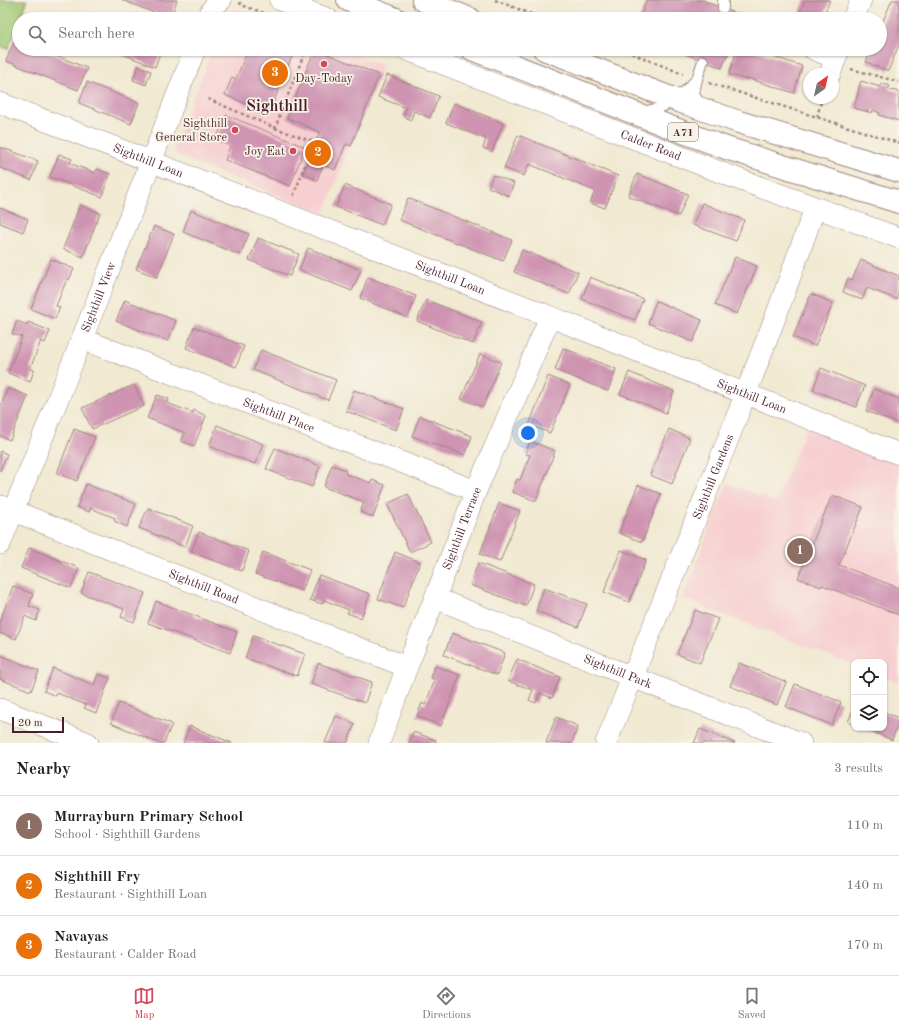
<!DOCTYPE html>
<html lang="en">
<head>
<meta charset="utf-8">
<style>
  :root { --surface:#fff; --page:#f2f2f2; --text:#222; --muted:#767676; --line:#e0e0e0; --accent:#d1495b }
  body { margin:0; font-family:"Old Standard TT",serif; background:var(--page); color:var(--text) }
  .controls { position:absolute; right:12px; bottom:12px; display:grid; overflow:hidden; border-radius:8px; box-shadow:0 1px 3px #0004 }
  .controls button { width:36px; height:36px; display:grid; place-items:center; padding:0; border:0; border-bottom:1px solid var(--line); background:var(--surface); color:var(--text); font:20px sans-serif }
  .compass { position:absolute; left:803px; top:68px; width:36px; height:36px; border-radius:50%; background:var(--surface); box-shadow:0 1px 3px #0004; rotate:34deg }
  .scale { position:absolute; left:12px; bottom:10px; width:52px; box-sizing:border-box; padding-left:4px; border:2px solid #4a1f2b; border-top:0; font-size:11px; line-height:14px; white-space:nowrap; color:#4a1f2b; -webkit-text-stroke:3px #f7f3e8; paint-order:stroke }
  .you { position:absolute; left:528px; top:433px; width:14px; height:14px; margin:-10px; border:3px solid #fff; border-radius:50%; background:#1a73e8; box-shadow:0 0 0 6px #1a73e833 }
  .badge { display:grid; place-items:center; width:26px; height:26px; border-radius:50%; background:var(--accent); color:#fff; font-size:13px; font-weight:700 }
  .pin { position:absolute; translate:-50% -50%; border:2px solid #fff; box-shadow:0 1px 4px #0006 }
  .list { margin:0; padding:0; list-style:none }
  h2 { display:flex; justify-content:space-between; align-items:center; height:52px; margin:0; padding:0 16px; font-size:17px }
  h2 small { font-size:13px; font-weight:400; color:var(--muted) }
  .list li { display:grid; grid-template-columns:26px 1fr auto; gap:12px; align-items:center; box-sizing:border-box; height:60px; padding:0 16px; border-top:1px solid var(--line) }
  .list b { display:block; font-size:15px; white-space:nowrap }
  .list p { margin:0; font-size:13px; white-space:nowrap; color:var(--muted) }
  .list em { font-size:13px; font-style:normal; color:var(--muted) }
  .icon { flex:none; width:22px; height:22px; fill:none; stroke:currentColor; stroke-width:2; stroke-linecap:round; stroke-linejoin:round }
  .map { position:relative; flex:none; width:899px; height:743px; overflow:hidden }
  .search { position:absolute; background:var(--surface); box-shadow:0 1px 3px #0004; left:12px; right:12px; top:12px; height:44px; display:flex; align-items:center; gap:10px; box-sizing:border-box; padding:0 14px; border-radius:22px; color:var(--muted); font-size:15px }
  .sheet { height:232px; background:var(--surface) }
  nav { display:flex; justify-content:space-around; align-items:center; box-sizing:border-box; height:56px; border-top:1px solid var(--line); background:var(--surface); font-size:11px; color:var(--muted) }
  nav a { display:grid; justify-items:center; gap:2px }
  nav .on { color:var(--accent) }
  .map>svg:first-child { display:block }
</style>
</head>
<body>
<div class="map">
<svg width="899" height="743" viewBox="0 0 899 743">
  <rect width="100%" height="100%" fill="#f7f3e8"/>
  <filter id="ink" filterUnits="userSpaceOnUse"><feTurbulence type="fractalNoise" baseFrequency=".025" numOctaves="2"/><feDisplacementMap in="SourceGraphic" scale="8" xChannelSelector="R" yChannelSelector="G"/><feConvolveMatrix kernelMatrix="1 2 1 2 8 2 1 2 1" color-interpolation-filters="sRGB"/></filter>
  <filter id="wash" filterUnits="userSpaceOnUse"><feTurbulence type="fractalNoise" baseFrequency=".012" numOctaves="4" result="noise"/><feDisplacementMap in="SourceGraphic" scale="16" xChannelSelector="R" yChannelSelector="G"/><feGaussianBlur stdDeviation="0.9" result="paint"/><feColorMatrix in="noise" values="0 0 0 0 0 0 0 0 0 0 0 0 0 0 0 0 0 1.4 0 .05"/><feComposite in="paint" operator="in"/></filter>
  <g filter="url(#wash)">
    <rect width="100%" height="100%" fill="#f1e9d1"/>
    <!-- built -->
    <g fill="#f7cfd1">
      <polygon points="237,9 262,19 225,19 227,16"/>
      <polygon points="213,49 339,49 382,65 324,213 202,166 181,157 176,153 174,149 175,143"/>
      <polygon points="806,428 899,464 899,683 884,677 884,662 854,662 854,665 683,599 727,483 776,502"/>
    </g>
    <!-- green -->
    <polygon fill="#9fc772" stroke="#74734e" points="0,0 27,0 20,19 19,19 19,21 8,49 0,46"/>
    <g id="blocks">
      <!-- building -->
      <g fill="#cf94b2">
        <polygon points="122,0 177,0 170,19"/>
        <polygon points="647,0 705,0 704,1 742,16 741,19 639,19"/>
        <polygon points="805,0 830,0 822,19 797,19"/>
        <polygon points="892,0 899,0 899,45 888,71 866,62 871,49 880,49 880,28"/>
        <polygon points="15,39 19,41 19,49 39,49 87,68 78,90 6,61"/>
        <polygon points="110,49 157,49 161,50 155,67"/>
        <polygon points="248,49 295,49 269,113 225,95 232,77 236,79"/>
        <polygon points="315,49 379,75 351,146 346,144 335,170 323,165 317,180 303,174 320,132 287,118"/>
        <polygon points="672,49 730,49 722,68"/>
        <polygon points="737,49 749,49 802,66 794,93 747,78 747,80 729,74"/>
        <polygon points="138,66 151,71 146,85 133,80"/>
        <polygon points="387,75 439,96 430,118 414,111 411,120 403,116 406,108 378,97"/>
        <polygon points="861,81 880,87 881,83 890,86 888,89 899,92 899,121 879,115 880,113 873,110 872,113 854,108"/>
        <polygon points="87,82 139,103 131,124 79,103"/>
        <polygon points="454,103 503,123 492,152 483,148 486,139 446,123"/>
        <polygon points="226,115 305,147 290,186 225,160 230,146 216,140"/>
        <polygon points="518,135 618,176 605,208 590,203 595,191 529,164 524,176 504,168"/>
        <polygon points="0,147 38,161 31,180 0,168"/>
        <polygon points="59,154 72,159 70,163 72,164 95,173 97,169 110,174 102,197 50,177"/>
        <polygon points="637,174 688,194 679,216 628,196"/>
        <polygon points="493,175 514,183 509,196 488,187"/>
        <polygon points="345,185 391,204 382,225 336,207"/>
        <polygon points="408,198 512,240 503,261 399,220"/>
        <polygon points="702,203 744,220 736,241 693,225"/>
        <polygon points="80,205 100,213 83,257 63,249"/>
        <polygon points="0,208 28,219 23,232 0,223"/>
        <polygon points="191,210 249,234 240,255 183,232"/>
        <polygon points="154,226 174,234 157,277 136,269"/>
        <polygon points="258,238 299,254 290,276 249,260"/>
        <polygon points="308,248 361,270 352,291 299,270"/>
        <polygon points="522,250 578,272 569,294 514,272"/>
        <polygon points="735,257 757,266 737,314 715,305"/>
        <polygon points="51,259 74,269 69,280 67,279 56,306 60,307 55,319 31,309"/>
        <polygon points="861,260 899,276 899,291 896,299 867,288 862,300 843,292 848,278 852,280"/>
        <polygon points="368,277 416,296 408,318 360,298"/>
        <polygon points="590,277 643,299 635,320 582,299"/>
        <polygon points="811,294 833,303 815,346 793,337"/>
        <polygon points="125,300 176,321 168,341 116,321"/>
        <polygon points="426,300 482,322 473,344 417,321"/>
        <polygon points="656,301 702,320 693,342 648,323"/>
        <polygon points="17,321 27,325 28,322 50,331 45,343 41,341 40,343 30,369 34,370 30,382 8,373 22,337 12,334"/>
        <polygon points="194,327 244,346 236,367 186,348"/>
        <polygon points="563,348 616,369 608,391 555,370"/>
        <polygon points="261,350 336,380 328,400 253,370"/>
        <polygon points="480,354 501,362 483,407 461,399"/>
        <polygon points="821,368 865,386 856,407 813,390"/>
        <polygon points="629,372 674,391 666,413 620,394"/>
        <polygon points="548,376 570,385 550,433 529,425"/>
        <polygon points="134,385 144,406 92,429 82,408"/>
        <polygon points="8,388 28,396 10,440 0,436 0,407"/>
        <polygon points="874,389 899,399 899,424 866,411"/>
        <polygon points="354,390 404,409 396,430 346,411"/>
        <polygon points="157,395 169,399 167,403 193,413 194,410 206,416 194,446 181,441 185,433 147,418"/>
        <polygon points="420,416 472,436 465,455 412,436"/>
        <polygon points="217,425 263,444 255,464 209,446"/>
        <polygon points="74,429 95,437 77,481 57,473"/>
        <polygon points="669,429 690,438 672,484 650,475"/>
        <polygon points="530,441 555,451 536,501 512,492 517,479 520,480 530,455 525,454"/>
        <polygon points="275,448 320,466 312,487 266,469"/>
        <polygon points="0,451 7,454 0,471"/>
        <polygon points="332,465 346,470 345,473 346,474 371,483 372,480 385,485 373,517 360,512 364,502 324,487"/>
        <polygon points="86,484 136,504 127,527 114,521 115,518 93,509 91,508 89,512 77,507"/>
        <polygon points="638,485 661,494 642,542 619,533"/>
        <polygon points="408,494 431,542 410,552 387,504"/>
        <polygon points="832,495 863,507 839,565 899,588 899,615 822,585 821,587 798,578"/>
        <polygon points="499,503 520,511 500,562 480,554"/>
        <polygon points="148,508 193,526 185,547 139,528"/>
        <polygon points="199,532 249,551 242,571 191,552"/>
        <polygon points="29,548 79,568 71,588 21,568"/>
        <polygon points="621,550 646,560 629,602 604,592"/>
        <polygon points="263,552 310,570 302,591 255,574"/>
        <polygon points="395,552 420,562 403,608 378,599"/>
        <polygon points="478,563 534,584 526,606 470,585"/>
        <polygon points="89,572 145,593 134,622 121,617 124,609 81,593"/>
        <polygon points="319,575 370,594 361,618 347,613 349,610 324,600 322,604 310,600"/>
        <polygon points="13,586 33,594 29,606 40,610 36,621 25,616 16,639 0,633 0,621"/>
        <polygon points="544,588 587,604 578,627 536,611"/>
        <polygon points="156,601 237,632 230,653 148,623"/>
        <polygon points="695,610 718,619 700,663 677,654"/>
        <polygon points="452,633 505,653 497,675 444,655"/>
        <polygon points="253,636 305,654 297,676 245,658"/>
        <polygon points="0,655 39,671 31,691 0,679"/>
        <polygon points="517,659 560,677 552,698 540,693 536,703 529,700 533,690 508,681"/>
        <polygon points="318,663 372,682 365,703 311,684"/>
        <polygon points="739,663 786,682 777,705 730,686"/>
        <polygon points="435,666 460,675 441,726 417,716 422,703 425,705 435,680 431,678"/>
        <polygon points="53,668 94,685 98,674 110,678 96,713 84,708 86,705 57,693 56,696 44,691"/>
        <polygon points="795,684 841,702 832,725 786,707"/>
        <polygon points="119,703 172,724 164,743 159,743 111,723"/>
        <polygon points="854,707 854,725 848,722"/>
        <polygon points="884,712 899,718 899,721 892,740 863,728 884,728"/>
        <polygon points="336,716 355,724 347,743 325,743"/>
        <polygon points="556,717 578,726 572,743 546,743"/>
        <polygon points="190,726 232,743 183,743"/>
        <polygon points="700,729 735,743 694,743"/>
        <polygon points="413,732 436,740 435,743 409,743"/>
      </g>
    </g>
  </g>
  <g filter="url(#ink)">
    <use href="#blocks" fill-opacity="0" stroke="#9e847e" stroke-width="1"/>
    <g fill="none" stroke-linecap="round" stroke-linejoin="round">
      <!-- service casing -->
      <g stroke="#9e847e" stroke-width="12">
        <g id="service">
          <polyline points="723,8 723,0"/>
          <polyline points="700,106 694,93 697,79 703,61"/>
          <polyline points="642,112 657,109 676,100 697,79"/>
        </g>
      </g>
      <!-- minor casing -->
      <g stroke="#9e847e" stroke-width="22">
        <g id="minor">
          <polyline points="280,0 328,19"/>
          <path d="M207,19c3,-8 7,-14 14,-19"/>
          <polyline points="853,19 861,0"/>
          <path id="s1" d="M405,49l325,127 169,62"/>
          <polyline points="813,49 835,58"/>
          <polyline points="830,74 839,49"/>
          <path id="s2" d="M0,103l457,177 442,174"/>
          <path id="s3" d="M82,339l394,152"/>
          <path id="s4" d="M1,506l406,161"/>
          <path id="s5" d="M0,544l82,-205 113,-290"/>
          <path id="s6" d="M435,598l197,79 169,66"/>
          <polyline points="0,709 88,743"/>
          <path id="s7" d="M379,743l28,-76 28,-69 41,-107 74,-174"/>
          <path id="s8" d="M606,743l119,-296 52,-134 38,-105"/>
        </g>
      </g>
      <!-- primary casing -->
      <g stroke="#9e847e" stroke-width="24">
        <g id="primary">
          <polyline points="348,0 396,19"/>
          <polyline points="423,0 470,19"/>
          <polyline points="472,49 670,127 726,148 789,168 899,202"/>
          <polyline points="544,49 676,100 739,122 899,171"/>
        </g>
      </g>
      <!-- path -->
      <g stroke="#9e847e" stroke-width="2.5" stroke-dasharray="3 3" stroke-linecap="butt">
        <polyline points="495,0 544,19"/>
        <polyline points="240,2 241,5 267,14"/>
        <polyline points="355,49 370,55 372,49"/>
        <polyline points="621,49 683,74"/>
        <polyline points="851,69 899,82"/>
        <polyline points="709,83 899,143"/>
        <polyline points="208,99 275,128 306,49"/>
        <polyline points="817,117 822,98"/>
        <polyline points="275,128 314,142 293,197"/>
      </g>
      <!-- service -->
      <use href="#service" stroke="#fff" stroke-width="10"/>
      <!-- minor -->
      <use href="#minor" stroke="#fff" stroke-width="21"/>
      <!-- primary -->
      <use href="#primary" stroke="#fff" stroke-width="22"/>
    </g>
  </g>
  <!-- markers -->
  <g fill="#d1495b" stroke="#f7f3e8" stroke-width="1.5">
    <circle cx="324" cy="64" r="4"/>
    <circle cx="235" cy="130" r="4"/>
    <circle cx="293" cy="151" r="4"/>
  </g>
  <g text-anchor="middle" stroke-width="3.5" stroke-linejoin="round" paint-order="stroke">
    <!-- shield labels -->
    <rect fill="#f7f3e8" stroke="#7e5f64" stroke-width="1" x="668" y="123" width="30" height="18" rx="3"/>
    <g font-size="11" font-weight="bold" fill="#4a1f2b">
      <text x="683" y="136">A71</text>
    </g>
    <!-- poi labels -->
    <g font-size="12" fill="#4a1f2b" stroke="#f7f3e8" text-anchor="end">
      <text x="324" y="82" text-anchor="middle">Day-Today</text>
      <text x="227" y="127">Sighthill<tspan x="227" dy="14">General Store</tspan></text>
      <text x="285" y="155">Joy Eat</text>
    </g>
    <!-- street labels -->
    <g font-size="12" fill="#4a1f2b" stroke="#f7f3e8">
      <text dy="4" stroke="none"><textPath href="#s1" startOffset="264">Calder Road</textPath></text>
      <text dy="4" stroke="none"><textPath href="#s2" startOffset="159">Sighthill Loan</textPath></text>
      <text dy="4" stroke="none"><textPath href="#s2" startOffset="483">Sighthill Loan</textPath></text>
      <text dy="4" stroke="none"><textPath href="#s5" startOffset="266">Sighthill View</textPath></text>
      <text dy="4" stroke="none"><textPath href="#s2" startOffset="807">Sighthill Loan</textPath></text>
      <text dy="4" stroke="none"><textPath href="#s3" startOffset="211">Sighthill Place</textPath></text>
      <text dy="4" stroke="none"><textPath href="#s8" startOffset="287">Sighthill Gardens</textPath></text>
      <text dy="4" stroke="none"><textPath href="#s7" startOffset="230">Sighthill Terrace</textPath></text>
      <text dy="4" stroke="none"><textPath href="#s4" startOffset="218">Sighthill Road</textPath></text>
      <text dy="4" stroke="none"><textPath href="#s6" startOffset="197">Sighthill Park</textPath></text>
    </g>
    <!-- district labels -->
    <g font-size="16" font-weight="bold" fill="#4a1f2b" stroke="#f7f3e8">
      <text x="277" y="111">Sighthill</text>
    </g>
  </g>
</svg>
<div class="controls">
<button><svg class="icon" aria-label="locate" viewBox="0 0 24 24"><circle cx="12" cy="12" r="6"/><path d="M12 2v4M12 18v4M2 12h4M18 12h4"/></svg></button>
<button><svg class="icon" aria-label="layers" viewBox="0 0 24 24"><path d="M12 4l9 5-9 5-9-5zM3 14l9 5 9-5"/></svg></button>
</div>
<svg class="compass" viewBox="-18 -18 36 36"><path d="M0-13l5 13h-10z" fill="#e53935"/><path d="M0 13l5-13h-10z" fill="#767676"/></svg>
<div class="scale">20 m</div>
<div class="you"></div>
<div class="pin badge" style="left:800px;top:551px;background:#8d6e63">1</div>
<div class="pin badge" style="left:318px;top:153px;background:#e8710a">2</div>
<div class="pin badge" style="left:275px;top:73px;background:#e8710a">3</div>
<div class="search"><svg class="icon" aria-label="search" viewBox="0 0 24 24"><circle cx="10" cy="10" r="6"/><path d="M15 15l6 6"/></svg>Search here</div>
</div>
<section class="sheet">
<h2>Nearby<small>3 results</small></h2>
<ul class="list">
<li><span class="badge" style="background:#8d6e63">1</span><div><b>Murrayburn Primary School</b><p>School · Sighthill Gardens</p></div><em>110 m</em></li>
<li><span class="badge" style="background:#e8710a">2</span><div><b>Sighthill Fry</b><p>Restaurant · Sighthill Loan</p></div><em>140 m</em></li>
<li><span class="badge" style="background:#e8710a">3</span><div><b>Navayas</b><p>Restaurant · Calder Road</p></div><em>170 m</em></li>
</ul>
</section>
<nav>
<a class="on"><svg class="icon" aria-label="map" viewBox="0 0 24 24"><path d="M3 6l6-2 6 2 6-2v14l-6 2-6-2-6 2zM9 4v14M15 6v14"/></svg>Map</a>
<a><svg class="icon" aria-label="directions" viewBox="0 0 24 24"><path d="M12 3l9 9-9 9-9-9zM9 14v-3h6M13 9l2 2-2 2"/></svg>Directions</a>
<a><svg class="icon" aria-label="saved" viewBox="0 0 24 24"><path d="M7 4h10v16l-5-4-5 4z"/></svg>Saved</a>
</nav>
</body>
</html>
